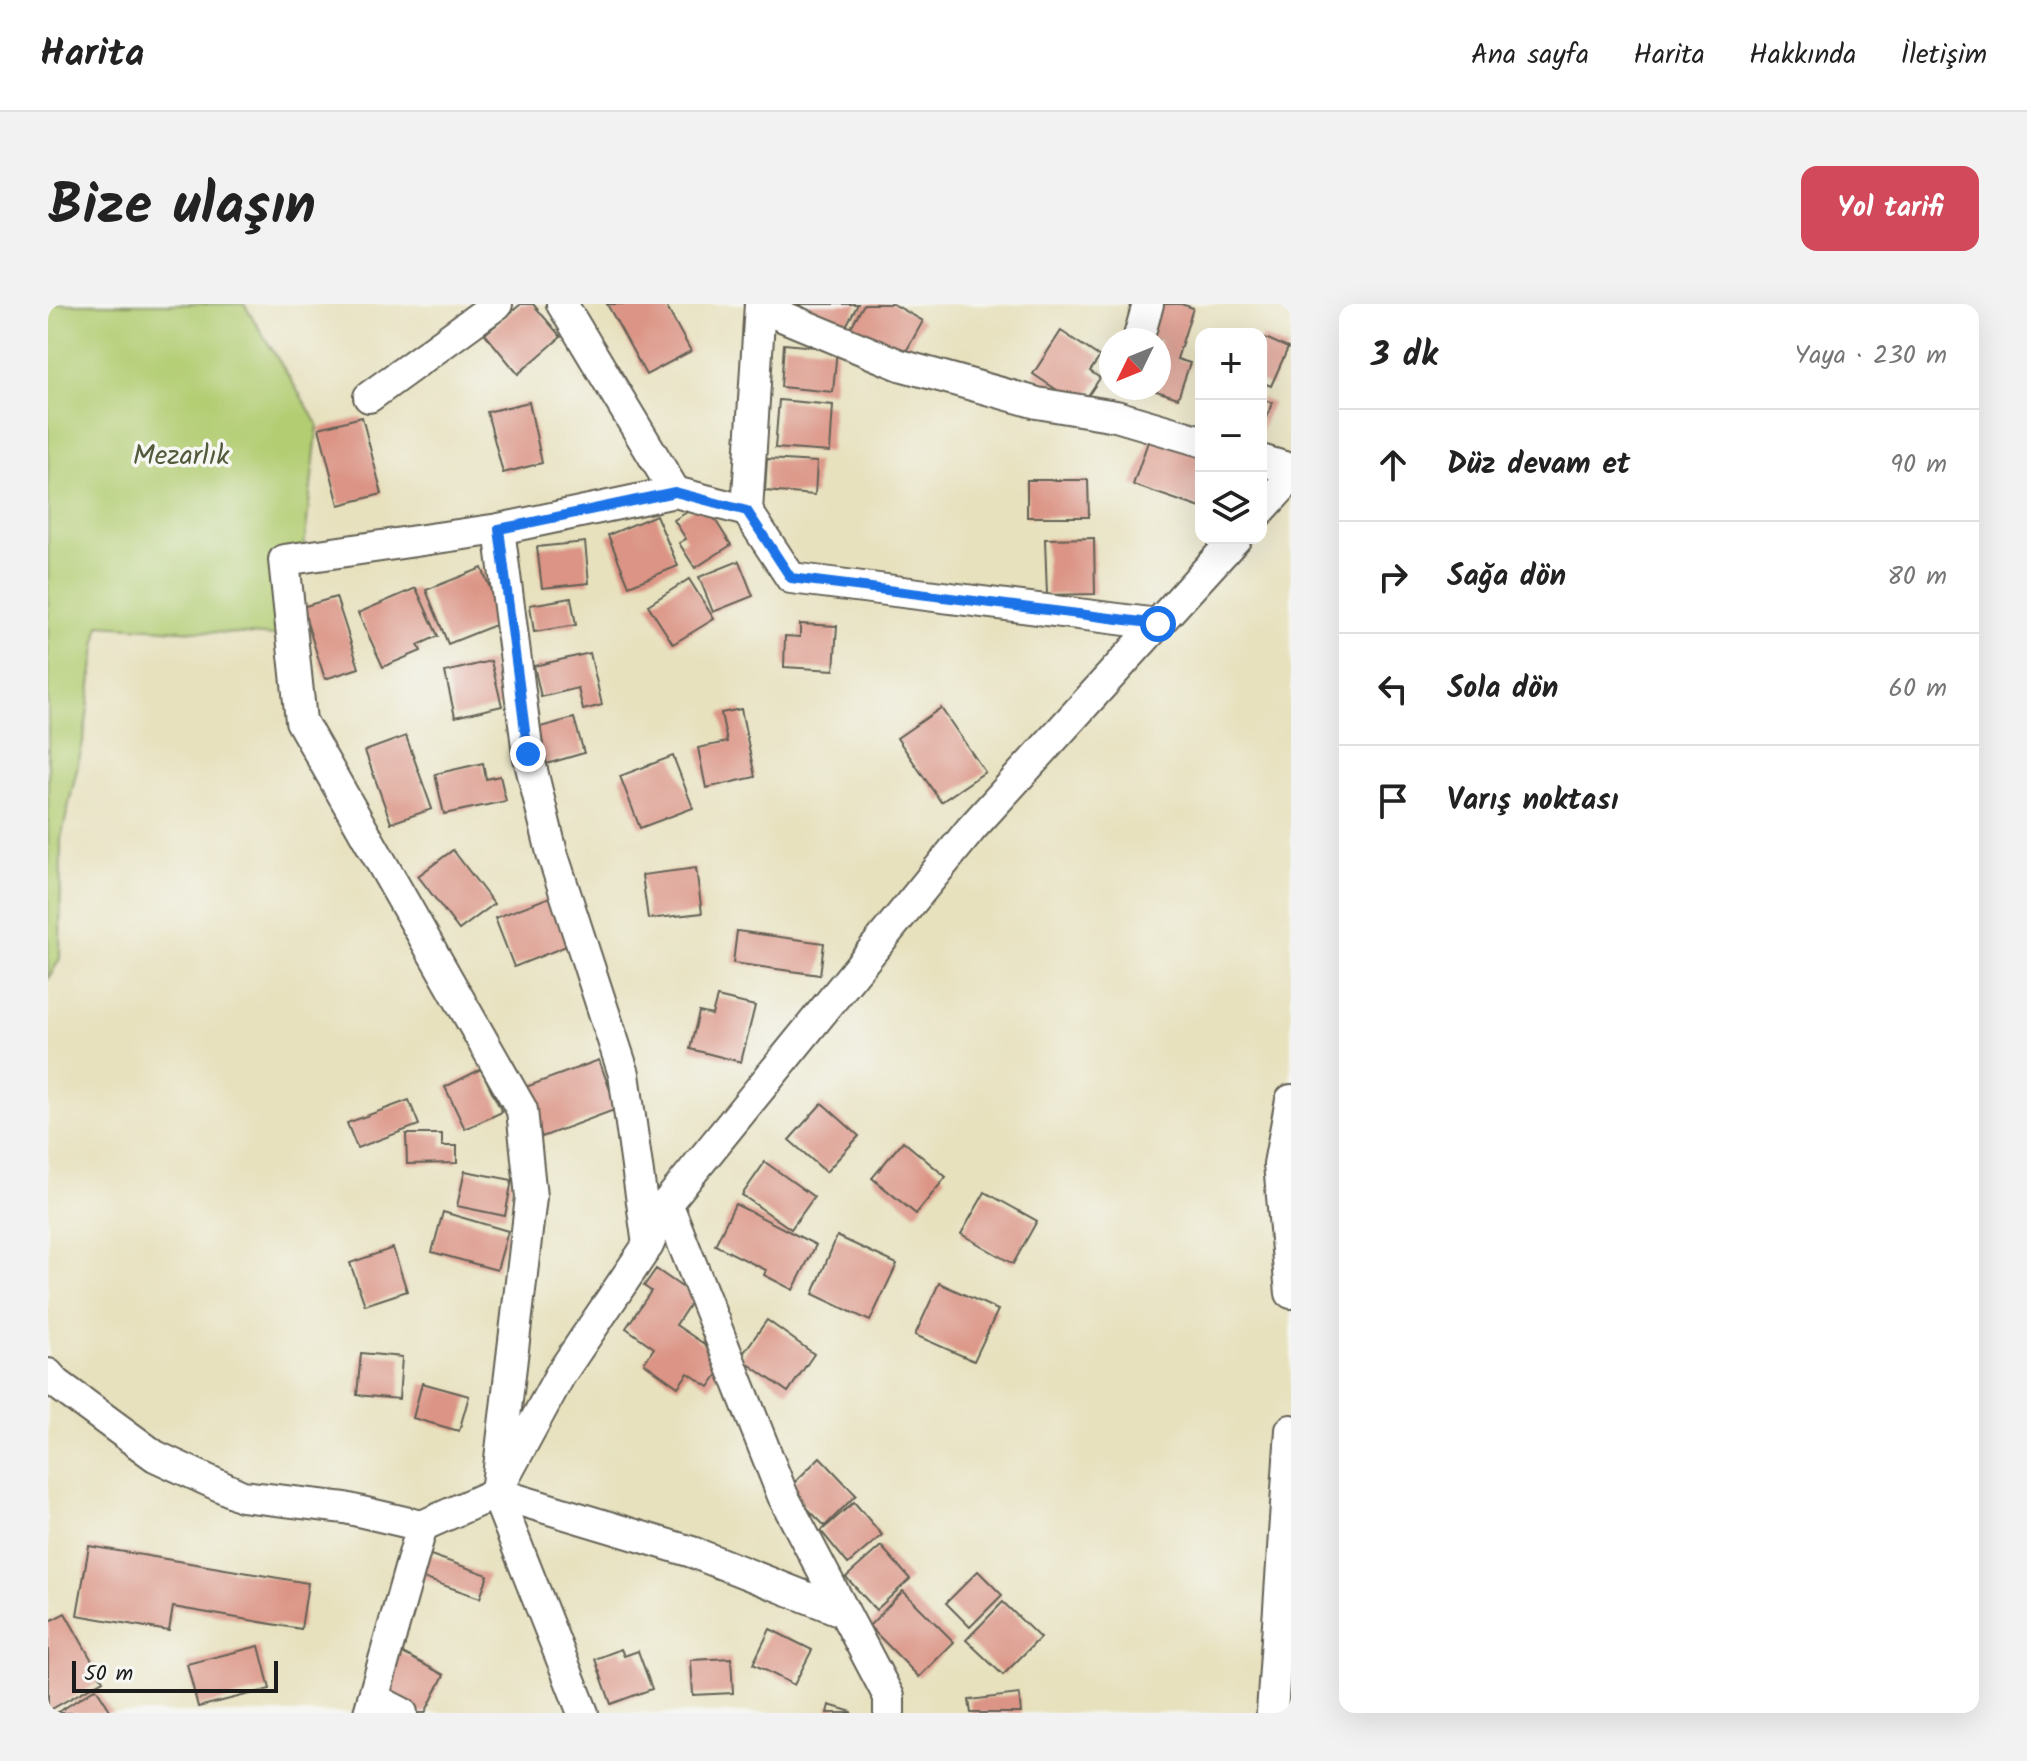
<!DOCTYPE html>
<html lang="tr">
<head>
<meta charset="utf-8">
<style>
  :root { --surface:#fff; --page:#f2f2f2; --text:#222; --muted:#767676; --line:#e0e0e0; --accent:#d1495b }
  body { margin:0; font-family:Kalam,sans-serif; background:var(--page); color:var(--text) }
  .controls { position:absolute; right:24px; top:24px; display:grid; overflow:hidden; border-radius:16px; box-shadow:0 8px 32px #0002 }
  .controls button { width:72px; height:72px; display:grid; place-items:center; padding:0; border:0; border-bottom:2px solid var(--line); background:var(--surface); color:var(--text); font:40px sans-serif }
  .compass { position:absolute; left:1051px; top:24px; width:72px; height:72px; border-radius:50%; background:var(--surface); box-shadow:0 8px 32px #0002; rotate:227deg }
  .scale { position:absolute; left:24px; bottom:20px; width:206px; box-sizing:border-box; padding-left:8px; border:4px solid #1c1c1c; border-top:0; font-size:22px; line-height:28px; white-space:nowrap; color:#1c1c1c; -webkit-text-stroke:6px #f6f6f2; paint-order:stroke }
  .stop { position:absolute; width:24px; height:24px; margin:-18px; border:6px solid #1a73e8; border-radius:50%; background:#fff }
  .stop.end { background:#1a73e8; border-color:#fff; box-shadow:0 2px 8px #0008 }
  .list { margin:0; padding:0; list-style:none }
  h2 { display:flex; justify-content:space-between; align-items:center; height:104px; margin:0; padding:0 32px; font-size:34px }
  h2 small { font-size:26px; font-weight:400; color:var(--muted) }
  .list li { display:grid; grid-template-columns:52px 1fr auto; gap:24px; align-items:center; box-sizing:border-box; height:112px; padding:0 32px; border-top:2px solid var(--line) }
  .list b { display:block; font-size:30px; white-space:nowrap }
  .list em { font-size:26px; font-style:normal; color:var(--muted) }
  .icon { flex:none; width:44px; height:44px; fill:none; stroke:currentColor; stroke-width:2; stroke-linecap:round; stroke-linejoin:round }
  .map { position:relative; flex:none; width:1243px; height:1409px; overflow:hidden; border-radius:16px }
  header { display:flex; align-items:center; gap:48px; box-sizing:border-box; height:112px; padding:0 40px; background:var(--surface); border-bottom:2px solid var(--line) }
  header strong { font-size:38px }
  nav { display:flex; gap:44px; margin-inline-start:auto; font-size:28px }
  .intro { display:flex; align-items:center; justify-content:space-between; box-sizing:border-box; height:192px; padding:0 48px }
  h1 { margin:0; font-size:56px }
  .button { padding:20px 36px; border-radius:16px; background:var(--accent); color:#fff; font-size:28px; font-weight:700 }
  main { display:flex; gap:48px; padding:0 48px }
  aside { flex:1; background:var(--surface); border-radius:16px; box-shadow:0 8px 32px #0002 }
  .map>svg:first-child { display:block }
</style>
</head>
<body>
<header>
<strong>Harita</strong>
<nav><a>Ana sayfa</a><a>Harita</a><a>Hakkında</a><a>İletişim</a></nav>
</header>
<div class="intro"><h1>Bize ulaşın</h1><a class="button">Yol tarifi</a></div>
<main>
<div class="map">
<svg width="1243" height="1409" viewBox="0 0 1243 1409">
  <rect width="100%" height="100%" fill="#f6f6f2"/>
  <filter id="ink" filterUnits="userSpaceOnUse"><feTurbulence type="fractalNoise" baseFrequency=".0125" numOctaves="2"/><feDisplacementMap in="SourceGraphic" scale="16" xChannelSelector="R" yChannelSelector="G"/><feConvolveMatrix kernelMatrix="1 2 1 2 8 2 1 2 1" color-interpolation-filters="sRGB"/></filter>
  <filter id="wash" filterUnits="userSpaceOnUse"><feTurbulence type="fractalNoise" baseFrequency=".006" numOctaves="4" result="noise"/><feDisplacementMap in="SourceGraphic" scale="32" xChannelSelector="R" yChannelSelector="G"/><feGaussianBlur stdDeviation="1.8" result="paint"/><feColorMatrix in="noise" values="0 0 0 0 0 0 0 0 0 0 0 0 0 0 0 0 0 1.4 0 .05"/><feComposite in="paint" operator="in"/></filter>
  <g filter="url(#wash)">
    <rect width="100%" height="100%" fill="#e7e1be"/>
    <!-- green -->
    <polygon fill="#b3cd73" stroke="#687448" stroke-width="2" points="0,0 196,0 270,120 246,333 51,321 36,434 13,535 12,655 0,675"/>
    <g id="blocks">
      <!-- building -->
      <g fill="#db9485">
        <polygon points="473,0 485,0 513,33 470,70 437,30"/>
        <polygon points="559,0 617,0 643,47 598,71"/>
        <polygon points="750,0 810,0 796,26"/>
        <polygon points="816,0 845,0 875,17 855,53 803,23"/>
        <polygon points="1105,0 1133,0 1145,4 1129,55 1142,59 1130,94 1102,85 1111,84 1111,36 1093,36"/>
        <polygon points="1013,27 1052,53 1042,67 1052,74 1033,102 985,70"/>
        <polygon points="1213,32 1240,44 1223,82 1213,78"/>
        <polygon points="736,40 789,45 785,88 733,83"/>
        <polygon points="1213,94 1224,99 1213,127"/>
        <polygon points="731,96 785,101 782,148 727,144"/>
        <polygon points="481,98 494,159 455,169 439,108"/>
        <polygon points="314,113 334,190 291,201 271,124"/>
        <polygon points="1103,129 1153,147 1153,204 1085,181"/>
        <polygon points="719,155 769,158 767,191 717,187"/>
        <polygon points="979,176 1040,176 1041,213 979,213"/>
        <polygon points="656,198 683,241 647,264 631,239 638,235 626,216"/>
        <polygon points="608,211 630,262 581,282 560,231"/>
        <polygon points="1046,234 1047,290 999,291 997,235"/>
        <polygon points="537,238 541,279 494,284 489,243"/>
        <polygon points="691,257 705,292 665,308 651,273"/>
        <polygon points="434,264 455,318 400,340 378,286"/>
        <polygon points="641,275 666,315 625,340 600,301"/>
        <polygon points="368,284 390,332 370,341 373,347 335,363 310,309"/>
        <polygon points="288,293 311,364 277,375 254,303"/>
        <polygon points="523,294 528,321 486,328 482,301"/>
        <polygon points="752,320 789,322 786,366 736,363 737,332 752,333"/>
        <polygon points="542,349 554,401 535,406 530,384 493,393 486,362"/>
        <polygon points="443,357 454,402 407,413 397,368"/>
        <polygon points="893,404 937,468 893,498 849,434"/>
        <polygon points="693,405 707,473 658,484 650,444 679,438 673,409"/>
        <polygon points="526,414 536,449 495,461 485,425"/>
        <polygon points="358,432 384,505 343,519 317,447"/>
        <polygon points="625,452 645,504 592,524 572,472"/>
        <polygon points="435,459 438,475 452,472 458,497 396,510 387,470"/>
        <polygon points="405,546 446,600 411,626 370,572"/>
        <polygon points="648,564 654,609 600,615 594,571"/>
        <polygon points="502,593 521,641 466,663 447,614"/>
        <polygon points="689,627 776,639 772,671 685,659"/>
        <polygon points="669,693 707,702 693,758 642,745 651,708 664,711"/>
        <polygon points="551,756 569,805 494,833 475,784"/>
        <polygon points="433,765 454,808 417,825 397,783"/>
        <polygon points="361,796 371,821 309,844 299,819"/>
        <polygon points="774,799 811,832 778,868 741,836"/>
        <polygon points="358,830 394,830 394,842 409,842 409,859 359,860"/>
        <polygon points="855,837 898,873 868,910 824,874"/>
        <polygon points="717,858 766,893 743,925 694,891"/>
        <polygon points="417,867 464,876 457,912 409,902"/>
        <polygon points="937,888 989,917 965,960 913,930"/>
        <polygon points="687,900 768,941 745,986 716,971 718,966 667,941"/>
        <polygon points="395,908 460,927 449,966 384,948"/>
        <polygon points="789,932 849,960 822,1017 765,990"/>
        <polygon points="345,944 359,987 317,1001 302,959"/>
        <polygon points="608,965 647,992 628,1021 680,1056 661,1083 640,1069 630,1083 596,1059 606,1044 578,1024 603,987 596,982"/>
        <polygon points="891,979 950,1006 926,1057 867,1031"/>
        <polygon points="719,1016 766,1050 740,1088 692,1054"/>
        <polygon points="313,1049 354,1053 351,1095 309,1091"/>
        <polygon points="374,1079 421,1092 411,1127 365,1114"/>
        <polygon points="772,1153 808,1191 777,1222 740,1185"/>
        <polygon points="806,1198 834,1231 800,1260 773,1227"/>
        <polygon points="41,1242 260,1279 253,1325 125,1303 121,1327 29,1311"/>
        <polygon points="833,1242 862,1275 828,1306 798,1273"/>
        <polygon points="377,1249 440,1271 432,1294 369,1272"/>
        <polygon points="930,1267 954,1291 922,1323 898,1299"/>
        <polygon points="855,1287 906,1338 871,1373 821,1322"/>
        <polygon points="955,1298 992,1334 955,1371 918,1336"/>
        <polygon points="17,1309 55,1376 0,1407 0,1318"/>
        <polygon points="722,1325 764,1346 746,1381 705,1360"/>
        <polygon points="211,1342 222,1385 150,1403 139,1360"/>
        <polygon points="573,1345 576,1352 590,1347 604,1385 563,1400 547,1355"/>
        <polygon points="349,1346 396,1371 377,1409 366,1409 327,1389"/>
        <polygon points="683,1354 685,1389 645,1391 643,1356"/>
        <polygon points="48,1384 64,1409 9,1409"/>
        <polygon points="971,1390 973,1409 923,1409 921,1396"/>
        <polygon points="781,1401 804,1408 804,1409 779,1409"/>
      </g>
    </g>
  </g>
  <g filter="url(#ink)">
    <use href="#blocks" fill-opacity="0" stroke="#636155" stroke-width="2"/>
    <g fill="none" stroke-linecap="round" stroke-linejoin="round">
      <!-- minor casing -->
      <g stroke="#636155" stroke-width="34">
        <g id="minor">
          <polyline points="514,0 627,188"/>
          <polyline points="712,0 699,207 743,274 1110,320"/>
          <polyline points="712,3 852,61 989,99 1068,112 1153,137"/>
          <polyline points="1090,36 1100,0"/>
          <polyline points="321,93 449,0"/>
          <polyline points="1213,156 1243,165"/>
          <polyline points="1213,206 1243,173"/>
          <polyline points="451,225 480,450 504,549 576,770 600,941"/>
          <polyline points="1243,796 1231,860 1243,989"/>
          <polyline points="619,899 735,1192 841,1393 841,1409"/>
          <polyline points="0,1070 8,1079 107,1152 194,1192 297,1204 374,1222 448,1189 512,1071 600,941 619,899 923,525 1188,234"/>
          <polyline points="448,1189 644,1248 796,1308"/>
          <polyline points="325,1394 354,1409"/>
          <polyline points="321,1409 374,1222"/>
          <polyline points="535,1409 448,1189 483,893 474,806 253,417 236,256 451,225 627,188 699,207"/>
          <polyline points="1224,1409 1243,1126"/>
        </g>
      </g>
      <!-- minor -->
      <use href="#minor" stroke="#fff" stroke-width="30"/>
    </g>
  </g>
  <g fill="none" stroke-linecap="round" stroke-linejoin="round" filter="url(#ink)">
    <!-- route -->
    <polyline stroke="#1a73e8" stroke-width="10" points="480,450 451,225 627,188 699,207 743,274 1110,320"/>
  </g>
  <g text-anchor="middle" stroke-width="7" stroke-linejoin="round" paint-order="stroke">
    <!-- park labels -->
    <g font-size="28" fill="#515a3a" stroke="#f6f6f2">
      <text x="133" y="160">Mezarlık</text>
    </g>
  </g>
</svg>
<div class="controls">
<button>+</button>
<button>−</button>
<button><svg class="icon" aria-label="layers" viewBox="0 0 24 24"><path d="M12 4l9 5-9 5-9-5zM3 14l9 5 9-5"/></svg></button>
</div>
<svg class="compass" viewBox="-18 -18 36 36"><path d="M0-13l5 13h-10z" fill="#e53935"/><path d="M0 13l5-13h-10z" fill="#767676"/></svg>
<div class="scale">50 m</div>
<div class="stop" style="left:1110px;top:320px"></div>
<div class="stop end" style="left:480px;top:450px"></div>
</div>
<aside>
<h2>3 dk<small>Yaya · 230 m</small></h2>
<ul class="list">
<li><svg class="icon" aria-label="ahead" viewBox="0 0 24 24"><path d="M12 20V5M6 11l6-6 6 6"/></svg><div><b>Düz devam et</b></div><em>90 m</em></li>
<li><svg class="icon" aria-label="right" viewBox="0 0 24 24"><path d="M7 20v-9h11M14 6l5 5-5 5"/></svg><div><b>Sağa dön</b></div><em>80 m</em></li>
<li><svg class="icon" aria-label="left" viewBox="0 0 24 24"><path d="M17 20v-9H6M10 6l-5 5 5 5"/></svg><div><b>Sola dön</b></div><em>60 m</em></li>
<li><svg class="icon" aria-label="arrive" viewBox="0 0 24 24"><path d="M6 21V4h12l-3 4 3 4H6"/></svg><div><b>Varış noktası</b></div></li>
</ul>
</aside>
</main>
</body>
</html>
